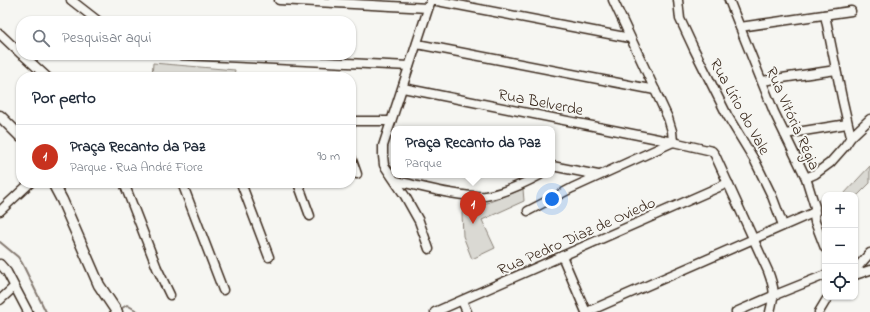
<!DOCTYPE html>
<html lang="pt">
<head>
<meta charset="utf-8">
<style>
  :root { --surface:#fff; --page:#f6f6f7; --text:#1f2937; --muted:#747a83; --line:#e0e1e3; --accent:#c8321e }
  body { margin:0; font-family:"Indie Flower",sans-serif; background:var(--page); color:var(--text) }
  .controls { position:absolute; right:12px; bottom:12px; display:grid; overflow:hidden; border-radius:8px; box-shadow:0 1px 3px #0004 }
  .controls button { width:36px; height:36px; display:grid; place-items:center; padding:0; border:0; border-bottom:1px solid var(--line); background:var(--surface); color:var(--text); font:20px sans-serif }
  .you { position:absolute; left:552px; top:199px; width:14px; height:14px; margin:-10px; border:3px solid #fff; border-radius:50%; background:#1a73e8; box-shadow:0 0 0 6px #1a73e833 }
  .badge { display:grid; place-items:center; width:26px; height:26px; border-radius:50%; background:var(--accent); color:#fff; font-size:13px; font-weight:700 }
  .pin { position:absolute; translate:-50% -33px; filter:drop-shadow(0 1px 2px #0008) }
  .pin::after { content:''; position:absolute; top:21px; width:14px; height:12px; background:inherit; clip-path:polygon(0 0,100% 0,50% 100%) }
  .popup { position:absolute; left:391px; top:126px; width:164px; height:52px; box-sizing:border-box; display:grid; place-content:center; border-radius:8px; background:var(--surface); filter:drop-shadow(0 1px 3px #0005); font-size:13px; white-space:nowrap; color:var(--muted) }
  .popup b { font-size:15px; color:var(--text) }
  .popup::after { content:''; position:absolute; left:50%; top:100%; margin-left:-8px; border:8px solid transparent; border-top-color:var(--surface) }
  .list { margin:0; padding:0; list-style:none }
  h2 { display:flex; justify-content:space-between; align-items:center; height:52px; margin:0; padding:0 16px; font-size:17px }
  h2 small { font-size:13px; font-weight:400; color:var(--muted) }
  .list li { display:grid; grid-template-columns:26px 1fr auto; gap:12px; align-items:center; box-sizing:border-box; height:64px; padding:0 16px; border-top:1px solid var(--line) }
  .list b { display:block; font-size:15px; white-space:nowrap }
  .list p { margin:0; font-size:13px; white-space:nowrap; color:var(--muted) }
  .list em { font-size:13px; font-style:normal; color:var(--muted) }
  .icon { flex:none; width:22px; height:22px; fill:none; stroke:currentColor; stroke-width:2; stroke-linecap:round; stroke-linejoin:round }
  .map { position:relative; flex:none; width:870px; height:312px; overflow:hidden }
  .search { position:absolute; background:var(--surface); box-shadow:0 1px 3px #0004; left:16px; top:16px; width:340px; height:44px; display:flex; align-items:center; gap:10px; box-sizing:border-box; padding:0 14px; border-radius:16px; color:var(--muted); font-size:15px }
  .panel { position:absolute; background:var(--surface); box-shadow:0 1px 3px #0004; left:16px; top:72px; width:340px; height:116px; border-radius:16px }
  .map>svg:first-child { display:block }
</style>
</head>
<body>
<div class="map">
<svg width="870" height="312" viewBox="0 0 870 312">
  <rect width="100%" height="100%" fill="#f6f6f2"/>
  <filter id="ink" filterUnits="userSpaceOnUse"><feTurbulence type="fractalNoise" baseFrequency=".025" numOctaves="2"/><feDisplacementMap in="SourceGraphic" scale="8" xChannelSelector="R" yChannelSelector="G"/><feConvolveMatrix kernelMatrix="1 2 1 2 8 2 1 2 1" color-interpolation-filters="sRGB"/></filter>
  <g filter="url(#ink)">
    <!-- green -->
    <g fill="#dad9d3" stroke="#8a8278">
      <polygon points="153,63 235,70 234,77 152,77"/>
      <polygon points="870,166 870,183 855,198 855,195 843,195"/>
      <polygon points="523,189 524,201 482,220 495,248 472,259 463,236 462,214 464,203 487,203"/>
    </g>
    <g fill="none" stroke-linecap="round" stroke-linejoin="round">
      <!-- stream -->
      <g stroke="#857a71" stroke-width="2">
        <polyline points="0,242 18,257 22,263 46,312"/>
        <polyline points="119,310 127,305 139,312"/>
      </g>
      <!-- minor casing -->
      <g stroke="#3b2a1e" stroke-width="11">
        <g id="minor">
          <polyline points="71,0 98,21"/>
          <polyline points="279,0 428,8"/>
          <polyline points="432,0 630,38"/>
          <polyline points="613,0 668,118 672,131 673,142"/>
          <polyline points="678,0 680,19 694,49 727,115 755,161 772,196 783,225"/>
          <polyline points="729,0 774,112 806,178 815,207 814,216 815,222 825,248"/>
          <polyline points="825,15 842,98 851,137"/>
          <polyline points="740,27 851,11"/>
          <polyline points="0,34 21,54"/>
          <polyline points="417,44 655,90"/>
          <polyline points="23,55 47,77"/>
          <polyline points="182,55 409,66"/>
          <polyline points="762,81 836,70"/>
          <path d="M403,88l270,54 39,9 3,4 53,116c7,19 7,21 2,41"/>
          <polyline points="351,121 391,121"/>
          <polyline points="785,134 847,124"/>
          <polyline points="351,157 357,174"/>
          <polyline points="552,166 598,175"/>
          <polyline points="806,178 815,174 830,163 845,146 851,137 870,119"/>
          <path d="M396,181c24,5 65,17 89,15 16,-2 40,-13 55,-21"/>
          <polyline points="124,183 157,268 170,295"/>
          <polyline points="182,183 223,290"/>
          <polyline points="241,183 269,257"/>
          <polyline points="298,183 310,216"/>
          <polyline points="0,211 30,183"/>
          <polyline points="528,211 572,188 673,142"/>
          <polyline points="429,249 419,221 405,196 384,165 383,156 383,146 431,0"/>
          <polyline points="562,256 586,312"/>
          <polyline points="0,264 7,272 28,312"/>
          <polyline points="855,270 870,253"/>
          <polyline points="855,275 870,270"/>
          <polyline points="0,300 14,287"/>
          <polyline points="462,301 467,312"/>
          <polyline points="435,312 728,183"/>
          <polyline points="587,312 815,212"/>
          <polyline points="736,312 775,295 825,275"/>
          <polyline points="819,312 828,297"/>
        </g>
      </g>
      <!-- major casing -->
      <g stroke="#3b2a1e" stroke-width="13">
        <g id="major">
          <polyline points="0,116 21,137"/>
          <polyline points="53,183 62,200 99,285 117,312"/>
        </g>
      </g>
      <!-- minor -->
      <use href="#minor" stroke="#f6f6f2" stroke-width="8"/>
      <!-- major -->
      <use href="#major" stroke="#f6f6f2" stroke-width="10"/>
    </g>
  </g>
  <g text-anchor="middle" stroke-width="4" stroke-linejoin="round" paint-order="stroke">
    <!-- street labels -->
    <g font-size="16" fill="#3b2a1e" stroke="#f6f6f2">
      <text transform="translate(541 101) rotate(11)" y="6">Rua Belverde</text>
      <text transform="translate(741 106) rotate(61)" y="6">Rua Lírio do Vale</text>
      <text transform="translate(794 118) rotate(66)" y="6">Rua Vitória Régia</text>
      <text transform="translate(576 235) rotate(-24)" y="6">Rua Pedro Diaz de Oviedo</text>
    </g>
  </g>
</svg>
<div class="controls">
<button>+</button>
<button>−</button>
<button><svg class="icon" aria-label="locate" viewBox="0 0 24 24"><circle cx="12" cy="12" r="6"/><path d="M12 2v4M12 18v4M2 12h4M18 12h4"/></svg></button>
</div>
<div class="you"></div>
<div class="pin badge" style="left:473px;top:224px">1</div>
<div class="popup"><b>Praça Recanto da Paz</b>Parque</div>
<div class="search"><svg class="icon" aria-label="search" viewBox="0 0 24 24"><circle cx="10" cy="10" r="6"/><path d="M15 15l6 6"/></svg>Pesquisar aqui</div>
<section class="panel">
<h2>Por perto<small></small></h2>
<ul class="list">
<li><span class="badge">1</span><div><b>Praça Recanto da Paz</b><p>Parque · Rua André Fiore</p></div><em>90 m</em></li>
</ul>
</section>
</div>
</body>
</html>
